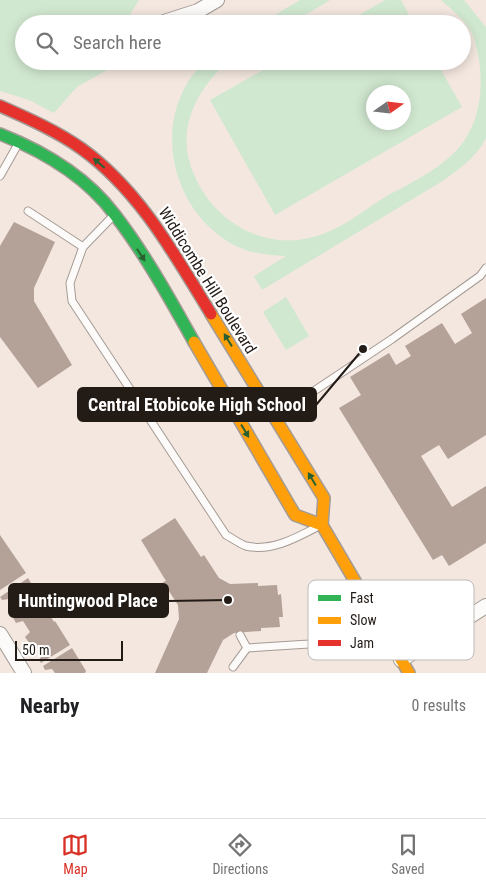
<!DOCTYPE html>
<html lang="en">
<head>
<meta charset="utf-8">
<style>
  :root { --surface:#fff; --page:#f2f2f2; --text:#202124; --muted:#757577; --line:#e0e0e0; --accent:#d93025 }
  body { margin:0; font-family:"Roboto Condensed",sans-serif; background:var(--page); color:var(--text) }
  .compass { position:absolute; left:366px; top:85px; width:45px; height:45px; border-radius:50%; background:var(--surface); box-shadow:0 2px 12px #0003; rotate:76deg }
  .scale { position:absolute; left:15px; bottom:12px; width:108px; box-sizing:border-box; padding-left:5px; border:2px solid #231b16; border-top:0; font-size:14px; line-height:18px; white-space:nowrap; color:#231b16; -webkit-text-stroke:4px #fff; paint-order:stroke }
  .list { margin:0; padding:0; list-style:none }
  h2 { display:flex; justify-content:space-between; align-items:center; height:65px; margin:0; padding:0 20px; font-size:21px }
  h2 small { font-size:16px; font-weight:400; color:var(--muted) }
  .icon { flex:none; width:28px; height:28px; fill:none; stroke:currentColor; stroke-width:2; stroke-linecap:round; stroke-linejoin:round }
  .map { position:relative; flex:none; width:486px; height:673px; overflow:hidden }
  .search { position:absolute; background:var(--surface); box-shadow:0 2px 12px #0003; left:15px; right:15px; top:15px; height:55px; display:flex; align-items:center; gap:12px; box-sizing:border-box; padding:0 18px; border-radius:28px; color:var(--muted); font-size:19px }
  .sheet { height:145px; background:var(--surface) }
  nav { display:flex; justify-content:space-around; align-items:center; box-sizing:border-box; height:70px; border-top:1px solid var(--line); background:var(--surface); font-size:14px; color:var(--muted) }
  nav a { display:grid; justify-items:center; gap:2px }
  nav .on { color:var(--accent) }
  .map>svg:first-child { display:block }
</style>
</head>
<body>
<div class="map">
<svg width="486" height="673" viewBox="0 0 486 673">
  <rect width="100%" height="100%" fill="#f3e7df"/>
  <!-- green -->
  <g fill="#d1e8d0" fill-rule="evenodd">
    <polygon points="0,0 139,0 131,13 131,24 24,24 24,61 123,61 77,87 54,113 29,100 0,91"/>
    <polygon points="300,0 330,0 290,24 260,24"/>
    <polygon points="385,0 401,0 414,24 344,24"/>
    <path d="M441,0h23l22,27v111c-9,19 -28,32 -45,44l-179,108 -8,-14 32,-20c-17,-1 -32,-2 -48,-9 -69,-33 -90,-132 -33,-186h24c-28,24 -50,60 -40,99 16,59 76,96 134,74 22,-8 43,-25 62,-37 24,-13 51,-26 70,-45 30,-30 31,-82 17,-119 -7,-13 -20,-23 -31,-33z"/>
    <path d="M279,61h157l26,46 -187,108 -65,-115zM374,92h30v30h-30z"/>
    <polygon points="286,297 309,336 286,350 263,312"/>
  </g>
  <!-- building -->
  <g fill="#b4a299">
    <polygon points="14,222 55,242 34,288 34,301 72,365 38,388 0,337 0,246"/>
    <polygon points="486,298 486,435 448,459 439,445 421,456 452,507 486,486 486,543 449,566 442,555 433,560 339,408 361,395 350,377 389,353 396,365 411,356 405,346 442,323 455,344 472,333 461,314"/>
    <polygon points="175,518 201,557 204,555 219,578 230,584 258,583 258,586 277,585 278,595 281,594 283,617 279,617 280,627 261,628 261,631 234,633 223,640 207,673 155,673 179,619 178,605 163,582 166,581 141,540"/>
    <polygon points="0,535 26,573 0,590"/>
    <polygon points="28,578 54,622 55,621 70,645 41,663 39,660 43,654 36,643 30,644 25,637 30,632 23,621 16,623 12,616 16,610 9,599 2,600 0,597"/>
    <polygon points="72,648 86,671 85,673 55,673 52,669 45,670 43,666"/>
  </g>
  <g fill="none" stroke-linecap="round" stroke-linejoin="round">
    <!-- lane casing -->
    <g stroke="#a49b95" stroke-width="9">
      <g id="lane">
        <polyline points="0,176 18,144"/>
        <polyline points="28,211 83,247"/>
        <path d="M113,216l-30,31 -13,36 2,18 154,234c6,3 14,9 20,11 25,6 50,-8 71,-19"/>
        <polyline points="314,391 392,339 480,276 486,268"/>
        <polyline points="240,635 247,648 309,644 370,608"/>
        <polyline points="233,667 247,648"/>
      </g>
    </g>
    <!-- street casing -->
    <g stroke="#a49b95" stroke-width="16">
      <g id="street">
        <polyline points="164,22 198,11 217,0"/>
        <polyline points="0,634 24,673"/>
        <polyline points="401,660 486,606"/>
      </g>
    </g>
    <!-- fast casing -->
    <g stroke="#a49b95" stroke-width="14">
      <path id="fast" d="M0,134c43,17 87,43 115,81 30,39 55,84 79,127"/>
    </g>
    <!-- slow casing -->
    <g stroke="#a49b95" stroke-width="14">
      <g id="slow">
        <polyline points="211,314 324,498 322,525 409,673"/>
        <polyline points="194,342 295,515 322,525"/>
      </g>
    </g>
    <!-- jam casing -->
    <g stroke="#a49b95" stroke-width="14">
      <path id="jam" d="M0,106c27,12 57,25 82,43 57,41 93,106 129,165"/>
    </g>
    <!-- lane -->
    <use href="#lane" stroke="#fdfbfa" stroke-width="7"/>
    <!-- street -->
    <use href="#street" stroke="#fdfbfa" stroke-width="14"/>
    <!-- fast -->
    <use href="#fast" stroke="#30b455" stroke-width="11"/>
    <!-- slow -->
    <use href="#slow" stroke="#ff9f0a" stroke-width="11"/>
    <!-- jam -->
    <use href="#jam" stroke="#e5322d" stroke-width="11"/>
  </g>
  <!-- one-way arrows -->
  <defs><path id="oneway-solid" d="M-6-.8H1V-3.2L6.5 0L1 3.2V.8H-6Z" transform="scale(1.25)"/></defs>
  <g fill="#296032">
    <use href="#oneway-solid" transform="translate(99 163) rotate(-139)"/>
    <use href="#oneway-solid" transform="translate(141 255) rotate(57)"/>
    <use href="#oneway-solid" transform="translate(228 340) rotate(-122)"/>
    <use href="#oneway-solid" transform="translate(245 431) rotate(59)"/>
    <use href="#oneway-solid" transform="translate(312 479) rotate(-121)"/>
  </g>
  <g text-anchor="middle" stroke-width="4.5" stroke-linejoin="round" paint-order="stroke">
    <!-- street labels -->
    <g font-size="16" fill="#231b16" stroke="#fff">
      <text transform="translate(208 280) rotate(58)" y="6">Widdicombe Hill Boulevard</text>
    </g>
  </g>
  <!-- legend -->
  <rect x="308" y="580" width="166" height="80" rx="8" fill="#fff" stroke="#bdbbb9" stroke-width="1"/>
  <rect x="318" y="595" width="23" height="6" fill="#30b455"/>
  <rect x="318" y="617" width="23" height="7" fill="#ff9f0a"/>
  <rect x="318" y="640" width="23" height="6" fill="#e5322d"/>
  <g font-size="14" fill="#231b16">
    <text x="350" y="603">Fast</text>
    <text x="350" y="625">Slow</text>
    <text x="350" y="648">Jam</text>
  </g>
  <!-- callouts -->
  <path fill="none" stroke="#231b16" stroke-width="2" d="M363 349L316 405M228 600L168 601"/>
  <g fill="#231b16" stroke="#fff" stroke-width="2">
    <circle cx="363" cy="349" r="5"/>
    <circle cx="228" cy="600" r="5"/>
  </g>
  <g fill="#231b16" stroke="#231b16" stroke-width="2">
    <rect x="78" y="388" width="238" height="33" rx="5"/>
    <rect x="9" y="584" width="159" height="33" rx="5"/>
  </g>
  <g font-size="18" text-anchor="middle" font-weight="bold" fill="#fff">
    <text x="197" y="411">Central Etobicoke High School</text>
    <text x="88" y="607">Huntingwood Place</text>
  </g>
</svg>
<svg class="compass" viewBox="-18 -18 36 36"><path d="M0-13l5 13h-10z" fill="#e53935"/><path d="M0 13l5-13h-10z" fill="#757577"/></svg>
<div class="scale">50 m</div>
<div class="search"><svg class="icon" aria-label="search" viewBox="0 0 24 24"><circle cx="10" cy="10" r="6"/><path d="M15 15l6 6"/></svg>Search here</div>
</div>
<section class="sheet">
<h2>Nearby<small>0 results</small></h2>
<ul class="list">
</ul>
</section>
<nav>
<a class="on"><svg class="icon" aria-label="map" viewBox="0 0 24 24"><path d="M3 6l6-2 6 2 6-2v14l-6 2-6-2-6 2zM9 4v14M15 6v14"/></svg>Map</a>
<a><svg class="icon" aria-label="directions" viewBox="0 0 24 24"><path d="M12 3l9 9-9 9-9-9zM9 14v-3h6M13 9l2 2-2 2"/></svg>Directions</a>
<a><svg class="icon" aria-label="saved" viewBox="0 0 24 24"><path d="M7 4h10v16l-5-4-5 4z"/></svg>Saved</a>
</nav>
</body>
</html>
